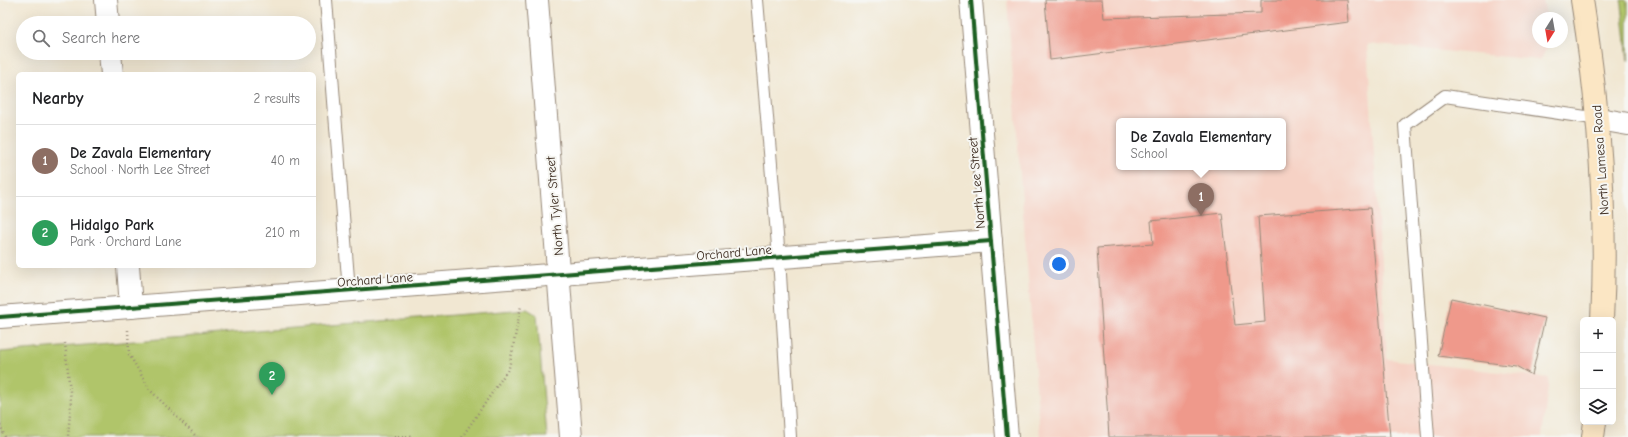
<!DOCTYPE html>
<html lang="en">
<head>
<meta charset="utf-8">
<style>
  :root { --surface:#fff; --page:#f6f6f6; --text:#202124; --muted:#757577; --line:#e0e0e0; --accent:#b5179e }
  body { margin:0; font-family:"Comic Neue",sans-serif; background:var(--page); color:var(--text) }
  .controls { position:absolute; right:12px; bottom:12px; display:grid; overflow:hidden; border-radius:6px; box-shadow:0 4px 16px #0002 }
  .controls button { width:36px; height:36px; display:grid; place-items:center; padding:0; border:0; border-bottom:1px solid var(--line); background:var(--surface); color:var(--text); font:20px sans-serif }
  .compass { position:absolute; left:1532px; top:12px; width:36px; height:36px; border-radius:50%; background:var(--surface); box-shadow:0 4px 16px #0002; rotate:191deg }
  .you { position:absolute; left:1059px; top:264px; width:14px; height:14px; margin:-10px; border:3px solid #fff; border-radius:50%; background:#1a73e8; box-shadow:0 0 0 6px #1a73e833 }
  .badge { display:grid; place-items:center; width:26px; height:26px; border-radius:50%; background:var(--accent); color:#fff; font-size:13px; font-weight:700 }
  .pin { position:absolute; translate:-50% -33px; filter:drop-shadow(0 1px 2px #0008) }
  .pin::after { content:''; position:absolute; top:21px; width:14px; height:12px; background:inherit; clip-path:polygon(0 0,100% 0,50% 100%) }
  .popup { position:absolute; left:1116px; top:118px; width:170px; height:52px; box-sizing:border-box; display:grid; place-content:center; border-radius:6px; background:var(--surface); filter:drop-shadow(0 1px 3px #0005); font-size:13px; white-space:nowrap; color:var(--muted) }
  .popup b { font-size:15px; color:var(--text) }
  .popup::after { content:''; position:absolute; left:50%; top:100%; margin-left:-8px; border:8px solid transparent; border-top-color:var(--surface) }
  .list { margin:0; padding:0; list-style:none }
  h2 { display:flex; justify-content:space-between; align-items:center; height:52px; margin:0; padding:0 16px; font-size:17px }
  h2 small { font-size:13px; font-weight:400; color:var(--muted) }
  .list li { display:grid; grid-template-columns:26px 1fr auto; gap:12px; align-items:center; box-sizing:border-box; height:72px; padding:0 16px; border-top:1px solid var(--line) }
  .list b { display:block; font-size:15px; white-space:nowrap }
  .list p { margin:0; font-size:13px; white-space:nowrap; color:var(--muted) }
  .list em { font-size:13px; font-style:normal; color:var(--muted) }
  .icon { flex:none; width:22px; height:22px; fill:none; stroke:currentColor; stroke-width:2; stroke-linecap:round; stroke-linejoin:round }
  .map { position:relative; flex:none; width:1628px; height:437px; overflow:hidden }
  .search { position:absolute; background:var(--surface); box-shadow:0 4px 16px #0002; left:16px; top:16px; width:300px; height:44px; display:flex; align-items:center; gap:10px; box-sizing:border-box; padding:0 14px; border-radius:22px; color:var(--muted); font-size:15px }
  .panel { position:absolute; background:var(--surface); box-shadow:0 4px 16px #0002; left:16px; top:72px; width:300px; height:196px; border-radius:6px }
  .map>svg:first-child { display:block }
</style>
</head>
<body>
<div class="map">
<svg width="1628" height="437" viewBox="0 0 1628 437">
  <rect width="100%" height="100%" fill="#f6f6f2"/>
  <filter id="ink" filterUnits="userSpaceOnUse"><feTurbulence type="fractalNoise" baseFrequency=".025" numOctaves="2"/><feDisplacementMap in="SourceGraphic" scale="8" xChannelSelector="R" yChannelSelector="G"/><feConvolveMatrix kernelMatrix="1 2 1 2 8 2 1 2 1" color-interpolation-filters="sRGB"/></filter>
  <filter id="wash" filterUnits="userSpaceOnUse"><feTurbulence type="fractalNoise" baseFrequency=".012" numOctaves="4" result="noise"/><feDisplacementMap in="SourceGraphic" scale="16" xChannelSelector="R" yChannelSelector="G"/><feGaussianBlur stdDeviation="0.9" result="paint"/><feColorMatrix in="noise" values="0 0 0 0 0 0 0 0 0 0 0 0 0 0 0 0 0 1.4 0 .05"/><feComposite in="paint" operator="in"/></filter>
  <g filter="url(#wash)">
    <rect width="100%" height="100%" fill="#f1e7d2"/>
    <!-- built -->
    <path fill="#f6d2c5" fill-rule="evenodd" d="M1007,0h536l4,18h-9v24h13l-11,18 -173,-16 20,315 162,19 -7,59h-502zM1119,121h164v46h-164z"/>
    <!-- green -->
    <g fill="#b0c56a" stroke="#767844">
      <polygon points="1621,0 1628,0 1628,61 1622,5"/>
      <polygon points="527,309 537,315 547,437 0,437 0,352"/>
    </g>
    <g id="blocks">
      <!-- building -->
      <g fill="#ef998b">
        <polygon points="1045,0 1102,0 1104,18 1261,13 1261,0 1347,0 1349,22 1050,60"/>
        <polygon points="1370,208 1390,437 1109,437 1097,248 1153,244 1151,221 1222,213 1235,325 1265,322 1258,216"/>
        <polygon points="1451,298 1545,318 1532,375 1516,366 1438,356"/>
      </g>
    </g>
  </g>
  <g filter="url(#ink)">
    <use href="#blocks" fill-opacity="0" stroke="#968878" stroke-width="1"/>
    <g fill="none" stroke-linecap="round" stroke-linejoin="round">
      <!-- service casing -->
      <g stroke="#968878" stroke-width="14">
        <g id="service">
          <polyline points="326,0 349,291"/>
          <polyline points="757,0 779,258 790,437"/>
          <polyline points="1428,437 1405,125 1445,96 1599,119"/>
        </g>
      </g>
      <!-- minor casing -->
      <g stroke="#968878" stroke-width="24">
        <g id="minor">
          <polyline points="106,0 108,23"/>
          <polyline points="537,0 571,437"/>
          <polyline points="971,0 1007,437"/>
          <polyline points="110,53 112,74"/>
          <polyline points="128,266 131,307"/>
          <polyline points="0,317 991,241"/>
        </g>
      </g>
      <!-- tertiary casing -->
      <g stroke="#968878" stroke-width="24">
        <polyline id="tertiary" points="1599,119 1628,124"/>
      </g>
      <!-- secondary casing -->
      <g stroke="#968878" stroke-width="24">
        <g id="secondary">
          <path d="M1582,0c17,107 26,211 20,320"/>
          <polyline points="1593,437 1595,422"/>
        </g>
      </g>
      <!-- path -->
      <g stroke="#968878" stroke-width="2.5" stroke-dasharray="1 3" stroke-linecap="butt">
        <polyline points="128,330 129,354 150,390 197,437"/>
        <polyline points="65,343 71,401 68,437"/>
        <polyline points="0,425 5,437"/>
        <polyline points="394,437 411,437"/>
        <polyline points="462,437 509,368 521,306"/>
      </g>
      <!-- service -->
      <use href="#service" stroke="#fff" stroke-width="12"/>
      <!-- minor -->
      <use href="#minor" stroke="#fff" stroke-width="22"/>
      <!-- tertiary -->
      <use href="#tertiary" stroke="#fff" stroke-width="22"/>
      <!-- secondary -->
      <use href="#secondary" stroke="#fbe6c4" stroke-width="22"/>
      <!-- cycleway casing -->
      <g stroke="#f6f6f2" stroke-width="6">
        <g id="cycleway">
          <polyline points="971,0 1007,437"/>
          <polyline points="0,317 991,241"/>
        </g>
      </g>
      <!-- cycleway -->
      <use href="#cycleway" stroke="#1b5e20" stroke-width="4"/>
    </g>
  </g>
  <g text-anchor="middle" stroke-width="4" stroke-linejoin="round" paint-order="stroke">
    <!-- street labels -->
    <g font-size="13" fill="#3b2a1e" stroke="#f6f6f2">
      <text transform="translate(1600 160) rotate(-94)" y="5">North Lamesa Road</text>
      <text transform="translate(976 183) rotate(-95)" y="5">North Lee Street</text>
      <text transform="translate(554 206) rotate(-95)" y="5">North Tyler Street</text>
      <text transform="translate(734 252) rotate(-5)" y="5">Orchard Lane</text>
      <text transform="translate(375 279) rotate(-4)" y="5">Orchard Lane</text>
    </g>
  </g>
</svg>
<div class="controls">
<button>+</button>
<button>−</button>
<button><svg class="icon" aria-label="layers" viewBox="0 0 24 24"><path d="M12 4l9 5-9 5-9-5zM3 14l9 5 9-5"/></svg></button>
</div>
<svg class="compass" viewBox="-18 -18 36 36"><path d="M0-13l5 13h-10z" fill="#e53935"/><path d="M0 13l5-13h-10z" fill="#757577"/></svg>
<div class="you"></div>
<div class="pin badge" style="left:1201px;top:216px;background:#8d6e63">1</div>
<div class="popup"><b>De Zavala Elementary</b>School</div>
<div class="pin badge" style="left:272px;top:395px;background:#2e9e5b">2</div>
<div class="search"><svg class="icon" aria-label="search" viewBox="0 0 24 24"><circle cx="10" cy="10" r="6"/><path d="M15 15l6 6"/></svg>Search here</div>
<section class="panel">
<h2>Nearby<small>2 results</small></h2>
<ul class="list">
<li><span class="badge" style="background:#8d6e63">1</span><div><b>De Zavala Elementary</b><p>School · North Lee Street</p></div><em>40 m</em></li>
<li><span class="badge" style="background:#2e9e5b">2</span><div><b>Hidalgo Park</b><p>Park · Orchard Lane</p></div><em>210 m</em></li>
</ul>
</section>
</div>
</body>
</html>
